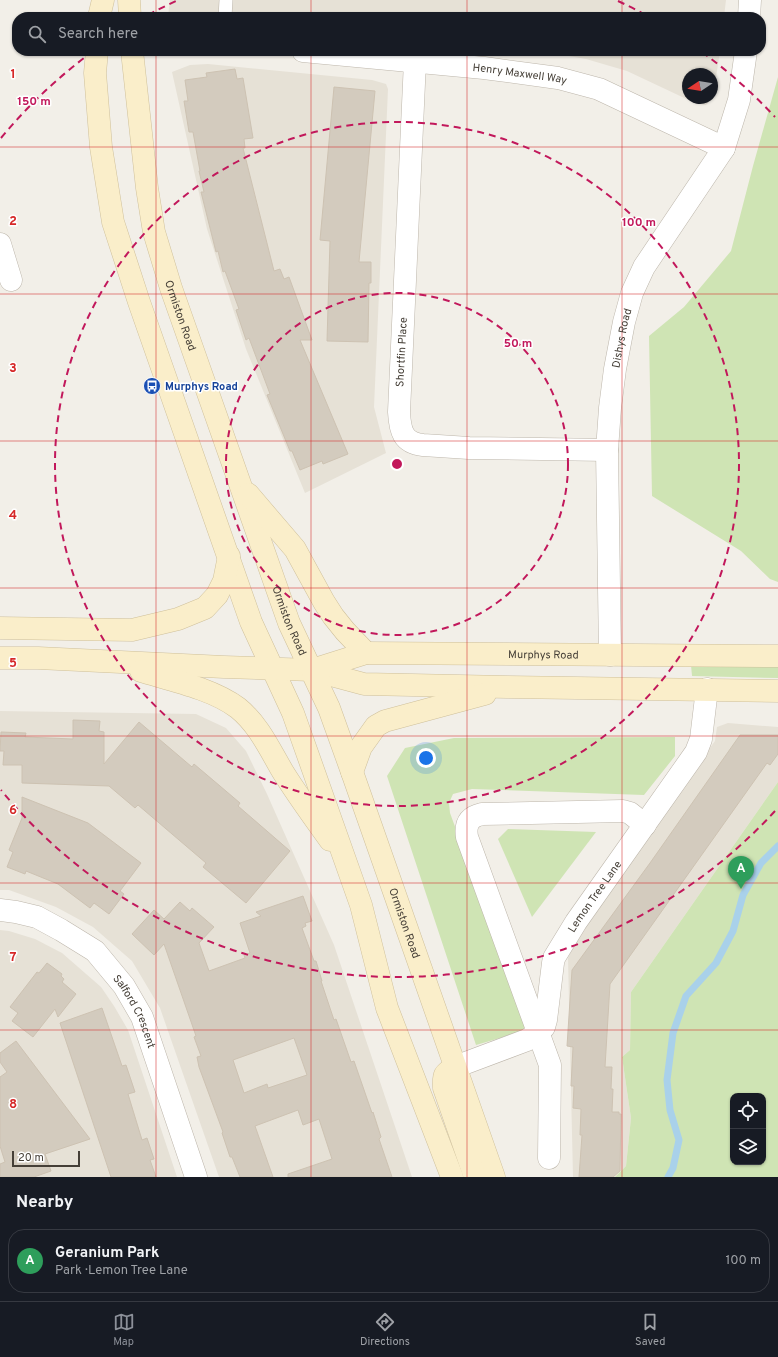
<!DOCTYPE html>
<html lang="en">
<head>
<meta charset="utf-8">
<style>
  :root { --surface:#171b24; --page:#20242c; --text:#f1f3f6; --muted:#9ea1a6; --line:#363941; --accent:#8c9099 }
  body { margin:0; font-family:Overpass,sans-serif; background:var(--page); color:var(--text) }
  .controls { position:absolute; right:12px; bottom:12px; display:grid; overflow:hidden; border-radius:8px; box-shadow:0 1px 3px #0004 }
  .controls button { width:36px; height:36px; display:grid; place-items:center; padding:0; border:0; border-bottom:1px solid var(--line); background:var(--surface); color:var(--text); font:20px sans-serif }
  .compass { position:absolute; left:682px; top:68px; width:36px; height:36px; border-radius:50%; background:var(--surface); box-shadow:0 1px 3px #0004; rotate:258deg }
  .scale { position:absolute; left:12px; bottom:10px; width:68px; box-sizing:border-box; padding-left:4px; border:2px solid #453f37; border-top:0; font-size:11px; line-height:14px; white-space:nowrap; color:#453f37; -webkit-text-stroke:3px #fff; paint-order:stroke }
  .you { position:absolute; left:426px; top:758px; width:14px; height:14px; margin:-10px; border:3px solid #fff; border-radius:50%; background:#1a73e8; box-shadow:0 0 0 6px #1a73e833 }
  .badge { display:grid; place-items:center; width:26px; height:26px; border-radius:50%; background:var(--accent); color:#fff; font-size:13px; font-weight:700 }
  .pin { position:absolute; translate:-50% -33px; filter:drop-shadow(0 1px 2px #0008) }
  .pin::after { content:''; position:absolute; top:21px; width:14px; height:12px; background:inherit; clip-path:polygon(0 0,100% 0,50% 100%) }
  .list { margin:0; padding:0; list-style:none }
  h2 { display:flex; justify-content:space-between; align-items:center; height:52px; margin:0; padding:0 16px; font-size:17px }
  h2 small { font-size:13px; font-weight:400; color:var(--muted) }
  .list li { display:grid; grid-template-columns:26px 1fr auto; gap:12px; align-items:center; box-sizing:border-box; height:64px; margin:0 8px 8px; padding:0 8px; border:1px solid var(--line); border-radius:16px }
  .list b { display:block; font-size:15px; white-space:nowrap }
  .list p { margin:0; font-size:13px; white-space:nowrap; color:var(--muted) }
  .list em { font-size:13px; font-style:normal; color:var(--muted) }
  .icon { flex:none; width:22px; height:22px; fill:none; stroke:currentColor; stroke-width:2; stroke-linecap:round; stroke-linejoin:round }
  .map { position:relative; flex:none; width:778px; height:1177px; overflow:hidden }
  .search { position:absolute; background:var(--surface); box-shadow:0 1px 3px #0004; left:12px; right:12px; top:12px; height:44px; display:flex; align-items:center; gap:10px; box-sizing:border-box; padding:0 14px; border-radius:16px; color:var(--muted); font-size:15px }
  .sheet { height:124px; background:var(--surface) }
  nav { display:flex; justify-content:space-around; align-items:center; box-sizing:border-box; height:56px; border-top:1px solid var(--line); background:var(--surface); font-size:11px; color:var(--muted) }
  nav a { display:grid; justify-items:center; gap:2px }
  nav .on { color:var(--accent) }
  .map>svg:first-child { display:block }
</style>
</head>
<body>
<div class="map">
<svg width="778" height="1177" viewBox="0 0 778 1177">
  <rect width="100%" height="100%" fill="#f2efe8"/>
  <!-- residential -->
  <g fill="#e6e1d6" fill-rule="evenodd">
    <polygon points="170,0 726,0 724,17 174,17 168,16"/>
    <path d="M540,51h180l-7,46 -7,8 -11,-2 -68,-32 -41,-12zM688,74h24v24h-24z"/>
    <polygon points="208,64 372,80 386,84 388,89 374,407 386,453 305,493 246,349 207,229 172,72 190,65"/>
    <polygon points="0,711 196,714 226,728 246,751 267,794 334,945 412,1177 219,1177 160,1008 132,961 93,927 56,907 9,890 0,890"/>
    <polygon points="728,723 778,727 778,782 631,992 630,1050 622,1057 631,1118 626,1166 615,1177 573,1177 568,958 584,921 715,741 717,727"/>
    <polygon points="0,930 9,931 35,939 62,953 101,987 114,1006 128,1030 177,1177 0,1177"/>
  </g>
  <!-- green -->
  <g fill="#cfe4b4" fill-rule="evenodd">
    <polygon points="778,77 778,582 770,579 741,551 652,496 649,336 684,307 731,251 753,166"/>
    <polygon points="691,665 778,667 778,678 692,676"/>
    <polygon points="675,737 675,756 644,795 472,789 453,794 449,803 450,813 529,1028 500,1038 476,1045 387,776 405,748 454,738"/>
    <path d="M778,782v395h-163l11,-11 5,-48 -9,-61 8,-7 1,-58zM733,1096h30v66h-30z"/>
    <polygon points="508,829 596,832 532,917 498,839"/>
  </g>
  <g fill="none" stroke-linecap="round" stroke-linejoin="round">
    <!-- stream -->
    <polyline stroke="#a9d1ea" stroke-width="7" points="668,1177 673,1168 679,1140 670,1110 667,1080 673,1033 686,996 716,963 733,931 743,895 761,863 778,846"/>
  </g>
  <!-- building -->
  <g fill="#d3cbbe" stroke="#cdc2b2" fill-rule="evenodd">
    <polygon points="235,69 237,79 243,78 253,138 244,139 245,148 243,148 274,271 280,269 284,279 289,277 312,340 300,340 348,454 323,464 322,461 300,470 292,451 290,451 267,395 270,394 249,338 246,340 236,310 239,309 225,271 223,272 218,251 216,252 201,192 204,192 199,171 200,171 193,132 189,132 184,101 188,101 185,80 207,77 206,73"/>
    <polygon points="334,87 375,91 359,262 371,262 371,283 369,283 368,342 327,341 330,241 320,240"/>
    <polygon points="73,720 100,721 99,731 104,732 104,764 139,722 192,767 194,764 220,786 240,803 238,806 290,851 246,903 203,867 206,863 138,805 135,808 109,786 22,783 22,765 3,765 4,751 0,751 1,732 26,733 25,737 73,739"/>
    <polygon points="740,735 778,735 778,754 770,765 767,763 610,984 605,1067 612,1067 611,1089 613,1089 612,1112 619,1112 619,1114 621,1114 620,1171 613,1177 579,1177 582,1135 580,1135 581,1109 573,1108 574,1086 571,1086 573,1047 567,1046 572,970 650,863"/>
    <polygon points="22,797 88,823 141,863 120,891 124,894 109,914 94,903 90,908 58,884 26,871 25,874 7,867 13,852 9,850 22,818"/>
    <path d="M303,896l9,25 -7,2 1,3 -4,2 12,33h2l6,20h-1l13,39 2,-1 15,43 3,-1 18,52 1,-1 8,25 -2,2 13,38h-104v-3l44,-15 -13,-40 -16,6 -5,-15 -43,16 18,51h-33l-8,-20h-2l-8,-24 1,-1 -24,-65 -2,-10 4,-1 -7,-19 2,-1 -32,-92 -10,11 -22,-21 22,-24 10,9 16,-17 10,9 2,-3 22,19 -15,16 10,28 36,-13 -1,-3 6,-2 -10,-30 21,-7 -5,-4zM294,1038l13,37 -39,13 -1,-4 -23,9 -11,-33z"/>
    <polygon points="47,963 62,974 61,976 64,979 62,982 76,994 58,1017 55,1009 33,1037 12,1021 18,1013 10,1007 37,972 39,973"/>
    <polygon points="102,1008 122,1066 126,1065 135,1092 128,1094 142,1140 147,1138 154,1159 150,1160 156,1177 111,1177 60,1023"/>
    <polygon points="16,1041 90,1139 45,1154 51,1171 34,1177 0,1177 0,1164 5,1162 0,1146 0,1077 7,1072 0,1062 0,1053"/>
  </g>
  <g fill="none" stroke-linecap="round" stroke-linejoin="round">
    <!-- service casing -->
    <g stroke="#bdb6ab" stroke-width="14">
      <polyline id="service" points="225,17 226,0"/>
    </g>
    <!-- minor casing -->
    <g stroke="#bdb6ab" stroke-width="23">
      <g id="minor">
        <polyline points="749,17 750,0"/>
        <path id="s1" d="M303,51l181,17 74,10 41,11 125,59"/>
        <path d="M415,61l-16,351c1,19 4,31 24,33l46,3 138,2"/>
        <polyline points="0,244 11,280"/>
        <path id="s2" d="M610,655l-3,-205 3,-42 5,-39 9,-47 8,-29 12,-26 80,-119 15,-48 7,-49"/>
        <path id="s3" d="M0,910l16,2 21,5 24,13 34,21 29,35 18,31 54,160"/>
        <path id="s4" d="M455,1067l72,-27 11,-7 6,-6 2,-7 7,-57 1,-5 22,-36 120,-170 5,-13 6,-50"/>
        <path d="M549,1158l1,-93 -83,-228c-2,-13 2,-20 15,-23l141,-3 7,2 15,12"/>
      </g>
    </g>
    <!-- secondary casing -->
    <g stroke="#cfc09b" stroke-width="23">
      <g id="secondary">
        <polyline points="129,0 130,17"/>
        <polyline points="99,17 103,0"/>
        <polyline points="97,51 95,73 101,147 113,222 139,302 251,622 293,713 361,905 387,1008 452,1177"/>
        <path id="s5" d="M132,51l15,137 7,44 17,56 118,335 40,85 23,64 142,405"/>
        <polyline points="248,494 295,549 324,602 333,616 345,631 366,653"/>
        <polyline points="0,628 132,630 178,619 205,608 217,595 224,581 229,556"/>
        <polyline points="0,658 38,658 224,667 312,670 364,684 507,687 778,691"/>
        <path id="s6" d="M312,670l54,-17 412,3"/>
        <path d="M141,671c30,9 72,18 97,37 21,17 32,42 45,64 15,24 31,46 47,68"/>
        <polyline points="352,772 361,747 376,726 385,721 485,694"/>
        <path d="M455,1067c-11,6 -12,8 -11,21l31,89"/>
      </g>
    </g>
    <!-- service -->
    <use href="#service" stroke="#fff" stroke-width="13"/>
    <!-- minor -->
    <use href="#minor" stroke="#fff" stroke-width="22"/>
    <!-- secondary -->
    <use href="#secondary" stroke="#faeeca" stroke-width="22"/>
  </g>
  <!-- grid -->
  <path fill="none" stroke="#d62828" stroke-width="1" stroke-opacity="0.55" d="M156,0v17M311,0v17M467,0v17M622,0v17M156,51v1126M311,51v1126M467,51v1126M622,51v1126M0,147h778M0,294h778M0,441h778M0,588h778M0,736h778M0,883h778M0,1030h778"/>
  <!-- distance rings -->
  <g fill="none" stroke="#c2185b" stroke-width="2" stroke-dasharray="7 5">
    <circle cx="397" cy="464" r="171"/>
    <circle cx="397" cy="464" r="342"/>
    <path d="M775 811A513 513 0 0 1 1 790M1 138A513 513 0 0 1 92 52M148 15A513 513 0 0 1 176 1M618 1A513 513 0 0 1 646 15M702 52A513 513 0 0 1 775 117"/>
  </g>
  <!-- icons -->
  <defs>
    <g id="bus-disc" transform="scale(0.9)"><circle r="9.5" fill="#1a4fb4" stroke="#fff"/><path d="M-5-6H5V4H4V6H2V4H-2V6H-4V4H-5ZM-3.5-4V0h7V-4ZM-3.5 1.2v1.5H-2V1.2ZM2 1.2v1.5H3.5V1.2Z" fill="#fff"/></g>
  </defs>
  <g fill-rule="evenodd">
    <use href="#bus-disc" x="152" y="386"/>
  </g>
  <g text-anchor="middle" stroke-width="3" stroke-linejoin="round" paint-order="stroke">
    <!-- street labels -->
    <g font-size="11" fill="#453f37" stroke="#fff">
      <text dy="4" stroke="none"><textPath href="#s1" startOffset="218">Henry Maxwell Way</textPath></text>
      <text dy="4" stroke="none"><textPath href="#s5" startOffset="270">Ormiston Road</textPath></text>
      <text dy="4" stroke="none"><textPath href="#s2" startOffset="318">Dishys Road</textPath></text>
      <text transform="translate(401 352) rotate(-87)" y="4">Shortfin Place</text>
      <text dy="4" stroke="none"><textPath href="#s5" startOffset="594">Ormiston Road</textPath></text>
      <text dy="4" stroke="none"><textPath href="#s6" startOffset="234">Murphys Road</textPath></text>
      <text dy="4" stroke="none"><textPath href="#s4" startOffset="242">Lemon Tree Lane</textPath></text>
      <text dy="4" stroke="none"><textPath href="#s5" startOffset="918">Ormiston Road</textPath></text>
      <text dy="4" stroke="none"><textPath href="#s3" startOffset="178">Salford Crescent</textPath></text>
    </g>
    <!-- transit labels -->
    <g font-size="11" font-weight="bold" fill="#164399" stroke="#fff" text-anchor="start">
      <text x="165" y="390">Murphys Road</text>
    </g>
  </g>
  <g font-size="13" text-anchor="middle" font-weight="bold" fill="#d62828" stroke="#fff" stroke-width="3" stroke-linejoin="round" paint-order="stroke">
    <text x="13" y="78">1</text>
    <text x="13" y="225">2</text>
    <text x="13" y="372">3</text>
    <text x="13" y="519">4</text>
    <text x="13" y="667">5</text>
    <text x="13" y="814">6</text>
    <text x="13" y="961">7</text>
    <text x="13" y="1108">8</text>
  </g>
  <circle cx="397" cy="464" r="6" fill="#c2185b" stroke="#fff" stroke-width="2"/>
  <g font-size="12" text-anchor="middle" font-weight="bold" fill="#c2185b" stroke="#fff" stroke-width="3" stroke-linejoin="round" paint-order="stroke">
    <text x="34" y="105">150 m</text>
    <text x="639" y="226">100 m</text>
    <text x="518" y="347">50 m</text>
  </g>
</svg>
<div class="controls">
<button><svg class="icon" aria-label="locate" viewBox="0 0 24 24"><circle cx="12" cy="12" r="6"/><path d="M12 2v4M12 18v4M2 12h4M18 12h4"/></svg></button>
<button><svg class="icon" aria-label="layers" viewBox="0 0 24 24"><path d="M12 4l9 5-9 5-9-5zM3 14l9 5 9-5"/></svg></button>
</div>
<svg class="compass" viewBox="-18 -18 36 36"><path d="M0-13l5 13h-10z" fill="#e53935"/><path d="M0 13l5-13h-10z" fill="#9ea1a6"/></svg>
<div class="scale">20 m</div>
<div class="you"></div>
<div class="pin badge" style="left:741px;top:889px;background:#2e9e5b">A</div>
<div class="search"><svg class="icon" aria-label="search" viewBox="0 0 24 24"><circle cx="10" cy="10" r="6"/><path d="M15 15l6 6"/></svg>Search here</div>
</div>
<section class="sheet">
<h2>Nearby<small></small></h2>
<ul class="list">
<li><span class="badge" style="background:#2e9e5b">A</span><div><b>Geranium Park</b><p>Park · Lemon Tree Lane</p></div><em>100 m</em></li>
</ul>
</section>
<nav>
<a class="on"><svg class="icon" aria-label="map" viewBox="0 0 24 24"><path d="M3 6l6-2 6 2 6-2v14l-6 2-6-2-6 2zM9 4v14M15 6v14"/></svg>Map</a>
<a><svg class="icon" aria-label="directions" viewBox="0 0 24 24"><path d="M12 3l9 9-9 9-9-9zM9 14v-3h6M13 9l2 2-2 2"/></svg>Directions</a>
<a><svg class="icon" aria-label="saved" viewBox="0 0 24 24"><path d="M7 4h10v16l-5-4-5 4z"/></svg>Saved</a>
</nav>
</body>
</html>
